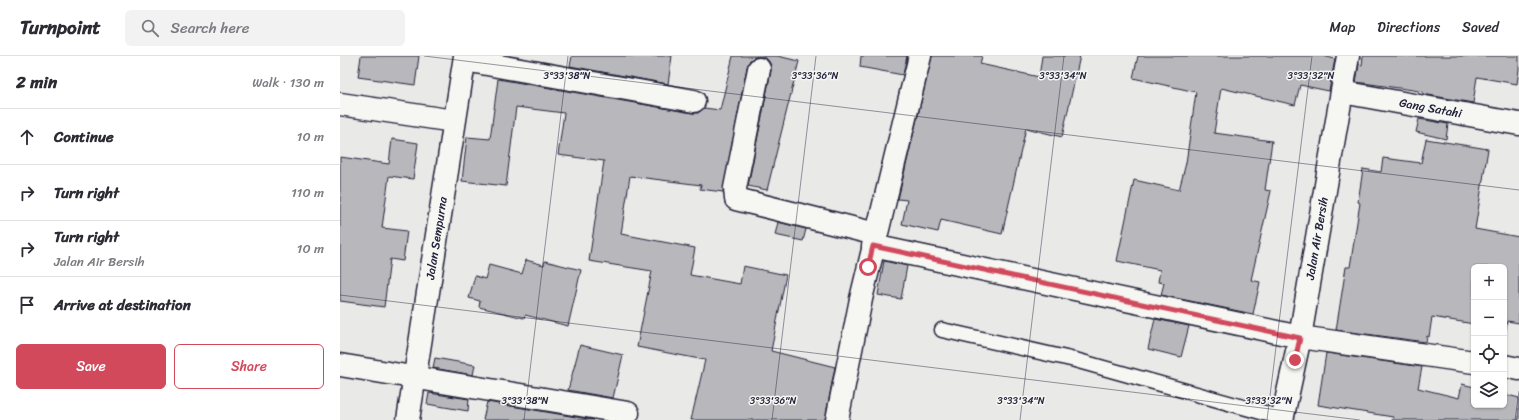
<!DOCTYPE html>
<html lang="en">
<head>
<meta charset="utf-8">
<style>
  :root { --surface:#fff; --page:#f2f2f3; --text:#2b2b33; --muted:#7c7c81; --line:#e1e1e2; --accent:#d1495b }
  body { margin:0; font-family:Sriracha,sans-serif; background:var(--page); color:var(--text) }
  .controls { position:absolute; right:12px; bottom:12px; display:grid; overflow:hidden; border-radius:6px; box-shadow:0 1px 3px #0004 }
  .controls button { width:36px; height:36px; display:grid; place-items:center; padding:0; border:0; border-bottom:1px solid var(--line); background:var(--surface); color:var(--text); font:20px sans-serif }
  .stop { position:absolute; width:12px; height:12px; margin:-9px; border:3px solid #d1495b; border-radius:50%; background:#fff }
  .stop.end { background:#d1495b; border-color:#fff; box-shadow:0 1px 4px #0008 }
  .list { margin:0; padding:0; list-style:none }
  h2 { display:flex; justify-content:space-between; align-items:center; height:52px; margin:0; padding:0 16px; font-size:17px }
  h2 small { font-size:13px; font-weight:400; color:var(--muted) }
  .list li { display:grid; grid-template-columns:26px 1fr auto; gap:12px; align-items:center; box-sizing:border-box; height:56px; padding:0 16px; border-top:1px solid var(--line) }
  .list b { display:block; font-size:15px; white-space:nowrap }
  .list p { margin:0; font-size:13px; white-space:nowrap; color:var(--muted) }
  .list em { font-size:13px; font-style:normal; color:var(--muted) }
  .actions { display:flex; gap:8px; padding:12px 16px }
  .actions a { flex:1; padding:9px 0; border:1px solid var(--accent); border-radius:6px; text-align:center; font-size:14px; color:var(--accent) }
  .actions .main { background:var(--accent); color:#fff }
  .icon { flex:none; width:22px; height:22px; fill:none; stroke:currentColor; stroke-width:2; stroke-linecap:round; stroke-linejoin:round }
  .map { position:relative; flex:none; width:1179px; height:364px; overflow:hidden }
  header { display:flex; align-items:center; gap:24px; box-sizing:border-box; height:56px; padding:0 20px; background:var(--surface); border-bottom:1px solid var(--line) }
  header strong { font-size:19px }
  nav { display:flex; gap:22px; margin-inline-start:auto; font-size:14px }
  .search { width:280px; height:36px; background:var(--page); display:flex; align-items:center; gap:10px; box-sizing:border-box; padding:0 14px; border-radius:6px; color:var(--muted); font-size:15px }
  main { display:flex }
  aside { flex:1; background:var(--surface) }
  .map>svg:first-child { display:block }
</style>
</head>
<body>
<header>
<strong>Turnpoint</strong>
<div class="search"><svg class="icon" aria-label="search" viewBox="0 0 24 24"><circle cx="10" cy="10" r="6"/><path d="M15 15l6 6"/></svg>Search here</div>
<nav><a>Map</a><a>Directions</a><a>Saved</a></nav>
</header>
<main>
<aside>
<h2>2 min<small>Walk · 130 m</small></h2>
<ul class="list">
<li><svg class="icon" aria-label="ahead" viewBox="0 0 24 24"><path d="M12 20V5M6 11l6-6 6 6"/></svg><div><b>Continue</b></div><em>10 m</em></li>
<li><svg class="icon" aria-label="right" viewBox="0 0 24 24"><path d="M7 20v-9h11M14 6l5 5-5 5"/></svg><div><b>Turn right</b></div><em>110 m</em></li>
<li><svg class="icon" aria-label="right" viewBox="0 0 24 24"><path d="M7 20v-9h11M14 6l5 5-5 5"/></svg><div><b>Turn right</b><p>Jalan Air Bersih</p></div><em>10 m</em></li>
<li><svg class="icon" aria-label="arrive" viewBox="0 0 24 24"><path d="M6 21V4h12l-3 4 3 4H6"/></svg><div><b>Arrive at destination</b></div></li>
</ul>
<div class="actions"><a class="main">Save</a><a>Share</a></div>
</aside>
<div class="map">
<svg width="1179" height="364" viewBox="0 0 1179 364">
  <rect width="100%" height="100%" fill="#e9e9e7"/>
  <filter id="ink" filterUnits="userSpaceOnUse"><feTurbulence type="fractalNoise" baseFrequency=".025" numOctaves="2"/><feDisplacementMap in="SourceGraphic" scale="8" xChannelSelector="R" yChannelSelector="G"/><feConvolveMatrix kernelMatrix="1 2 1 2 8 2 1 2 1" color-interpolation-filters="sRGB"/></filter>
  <g filter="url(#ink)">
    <!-- building -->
    <g fill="#b8b8bc" stroke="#22223b">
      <polygon points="21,0 79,0 75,29 18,21"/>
      <polygon points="232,0 332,0 328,28 230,10"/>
      <polygon points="393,0 437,0 459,5 427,134 408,130 431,15 431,9 428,4 422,1 415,1 410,4 407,11 383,136 360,133 361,129 290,120 281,178 355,192 350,219 400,228 403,210 446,219 431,295 495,311 485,364 351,364 365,304 297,291 312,215 249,205 264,105 218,99 224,57 176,51 166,130 122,125 127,81 150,83 158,23 352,57 358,57 364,52 380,54"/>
      <polygon points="521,0 567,0 563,19 520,11"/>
      <polygon points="592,0 642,0 640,8 699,21 702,0 740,0 722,81 686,72 662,178 601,164 598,176 562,168 567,144 558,143"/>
      <polygon points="798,0 983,0 995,3 989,35 960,29 955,49 881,32 874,77 932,85 925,134 931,135 911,224 920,226 913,258 821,239 824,227 818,226 820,214 777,205 794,124 839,134 846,107 856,36 793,22"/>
      <polygon points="1023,0 1179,0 1179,13 1177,28 1137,21 1133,47 1083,38 1083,36 1073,34 1016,26 1019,8 1022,9"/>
      <polygon points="1079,63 1108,68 1106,83 1076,76"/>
      <polygon points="52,83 78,87 73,123 49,120 42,172 67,175 63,205 50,203 44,251 0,245 0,101 49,108"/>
      <polygon points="1086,83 1148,93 1135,173 1179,181 1179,267 1167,265 1166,273 1164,273 1164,211 1134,211 1134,268 1092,261 1089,281 1087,280 1086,286 996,274 1006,211 1010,211 1020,147 1018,146 1023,113 1041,116 1043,102 1081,107"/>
      <polygon points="438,166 466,173 463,185 435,179"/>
      <polygon points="186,204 204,209 205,205 241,214 228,270 185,259 184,262 139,251 140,245 129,242 135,220 145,223 149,209 182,218"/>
      <polygon points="544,205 567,210 561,243 538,239"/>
      <polygon points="815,263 849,270 841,301 808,293"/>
      <polygon points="240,289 283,299 273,342 228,334"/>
      <polygon points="986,297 1082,311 1078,332 1119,342 1122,328 1134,331 1134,349 1164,349 1164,338 1179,342 1179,364 1052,364 1053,361 978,349"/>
      <polygon points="95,302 135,309 133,319 93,312"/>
      <polygon points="89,337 129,343 128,355 87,348"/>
      <polygon points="147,346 254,364 143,364"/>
    </g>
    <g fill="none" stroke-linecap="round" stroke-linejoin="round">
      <!-- lane casing -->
      <g stroke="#22223b" stroke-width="17">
        <polyline id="lane" points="602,274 735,304 942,362"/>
      </g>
      <!-- street casing -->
      <g stroke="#22223b" stroke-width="25">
        <g id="street">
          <polyline points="125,4 354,45"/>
          <polyline points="419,13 395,132 396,143 536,178"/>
          <path id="s1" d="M1002,36l177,32"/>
          <polyline points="0,48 114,65"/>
          <polyline points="533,190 960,281 1134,306"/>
          <polyline points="0,309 288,357"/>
          <polyline points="1164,310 1179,313"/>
          <path id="s2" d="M68,364l57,-364"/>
          <polyline points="497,364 521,243 580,0"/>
          <path id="s3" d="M942,364l18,-83 48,-281"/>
        </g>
      </g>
      <!-- lane -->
      <use href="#lane" stroke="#f6f6f2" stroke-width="14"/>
      <!-- street -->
      <use href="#street" stroke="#f6f6f2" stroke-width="22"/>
    </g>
  </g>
  <g fill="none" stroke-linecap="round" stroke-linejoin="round" filter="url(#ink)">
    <!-- route -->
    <polyline stroke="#d1495b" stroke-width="5" points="528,211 533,190 960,282 955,304"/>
  </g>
  <!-- ticks -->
  <path fill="none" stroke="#22223b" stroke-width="1" stroke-opacity="0.45" d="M84,0l1095,134M0,239l1020,125M184,364l44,-364M432,364l44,-364M680,364l44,-364M927,364l45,-364M1175,364l4,-29"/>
  <g text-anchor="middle" stroke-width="3" stroke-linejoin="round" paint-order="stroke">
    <!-- street labels -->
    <g font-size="12" fill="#22223b" stroke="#f6f6f2">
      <text dy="4" stroke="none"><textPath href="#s1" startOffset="90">Gang Satahi</textPath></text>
      <text dy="4" stroke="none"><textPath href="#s2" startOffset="184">Jalan Sempurna</textPath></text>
      <text dy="4" stroke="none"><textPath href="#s3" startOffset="185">Jalan Air Bersih</textPath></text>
    </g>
  </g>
  <g font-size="10" text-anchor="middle" fill="#22223b" stroke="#f6f6f2" stroke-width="3" stroke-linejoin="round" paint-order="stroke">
    <text x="227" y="23">3°33'38"N</text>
    <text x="475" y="23">3°33'36"N</text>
    <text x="723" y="23">3°33'34"N</text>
    <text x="971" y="23">3°33'32"N</text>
    <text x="185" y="348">3°33'38"N</text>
    <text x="433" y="348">3°33'36"N</text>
    <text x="681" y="348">3°33'34"N</text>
    <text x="929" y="348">3°33'32"N</text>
  </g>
</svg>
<div class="controls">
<button>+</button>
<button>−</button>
<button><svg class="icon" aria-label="locate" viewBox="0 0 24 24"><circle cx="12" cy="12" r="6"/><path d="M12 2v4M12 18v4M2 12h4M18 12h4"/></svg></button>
<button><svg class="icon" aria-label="layers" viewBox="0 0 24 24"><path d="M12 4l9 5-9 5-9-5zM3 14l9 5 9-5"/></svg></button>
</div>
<div class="stop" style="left:528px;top:211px"></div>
<div class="stop end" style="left:955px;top:304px"></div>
</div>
</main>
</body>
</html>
